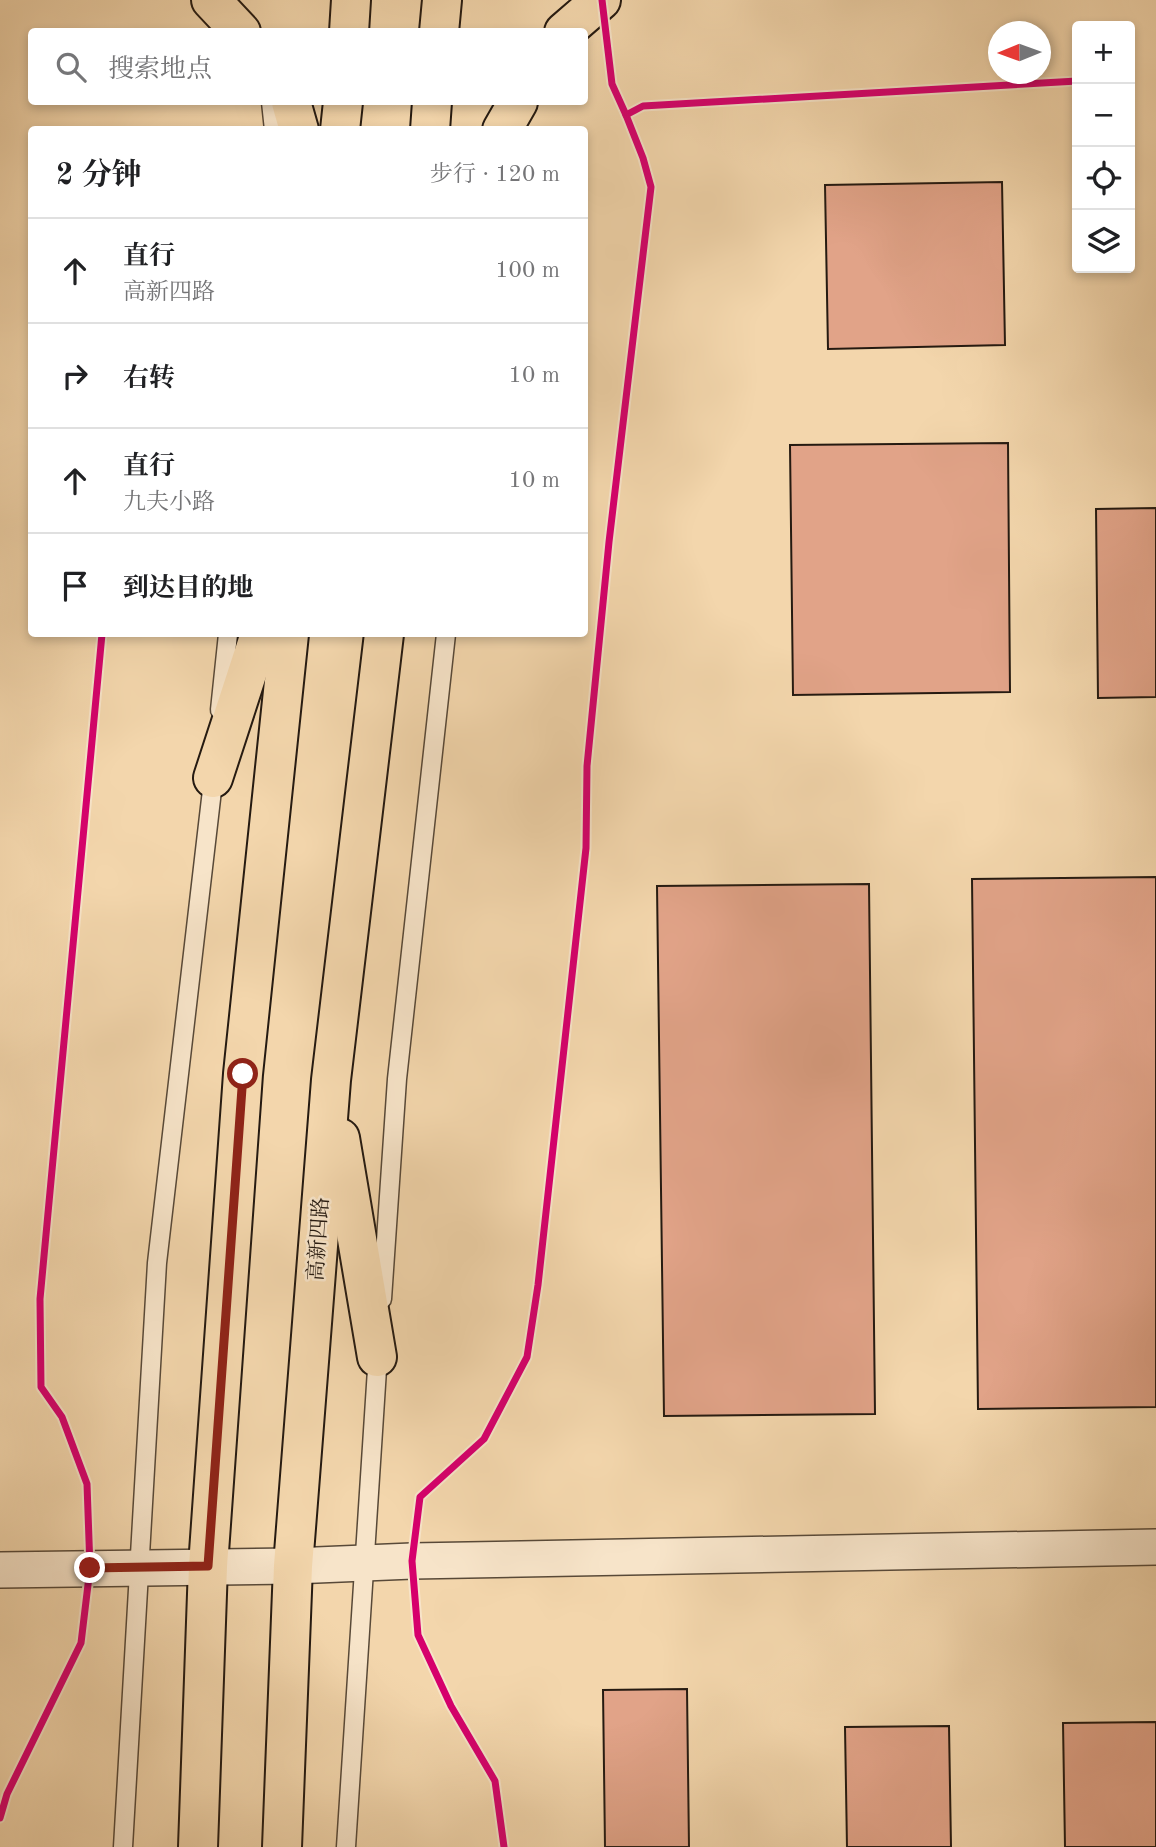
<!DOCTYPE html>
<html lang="zh">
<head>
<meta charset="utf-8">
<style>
  :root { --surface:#fff; --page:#f2f2f2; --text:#202124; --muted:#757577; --line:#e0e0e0 }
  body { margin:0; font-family:"Old Standard TT","Noto Serif SC",serif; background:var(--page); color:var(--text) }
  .controls { position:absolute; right:21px; top:21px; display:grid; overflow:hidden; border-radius:7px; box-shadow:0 4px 10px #0003 }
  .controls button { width:63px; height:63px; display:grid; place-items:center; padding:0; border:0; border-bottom:2px solid var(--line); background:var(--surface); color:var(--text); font:35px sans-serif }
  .compass { position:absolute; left:988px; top:21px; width:63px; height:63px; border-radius:50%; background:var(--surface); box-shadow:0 4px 10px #0003; rotate:269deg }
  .stop { position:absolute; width:21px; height:21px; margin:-16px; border:5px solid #8f2418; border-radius:50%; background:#fff }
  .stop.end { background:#8f2418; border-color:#fff; box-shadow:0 2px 7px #0008 }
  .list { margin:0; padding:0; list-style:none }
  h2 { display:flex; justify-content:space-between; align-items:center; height:91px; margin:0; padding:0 28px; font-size:30px }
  h2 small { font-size:23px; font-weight:400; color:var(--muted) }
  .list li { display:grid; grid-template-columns:46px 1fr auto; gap:21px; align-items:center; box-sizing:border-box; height:105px; padding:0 28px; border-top:2px solid var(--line) }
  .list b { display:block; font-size:26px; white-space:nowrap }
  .list p { margin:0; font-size:23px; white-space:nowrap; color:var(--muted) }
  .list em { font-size:23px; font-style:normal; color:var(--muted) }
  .icon { flex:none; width:38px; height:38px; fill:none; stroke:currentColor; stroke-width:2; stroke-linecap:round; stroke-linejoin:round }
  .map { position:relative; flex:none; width:1156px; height:1847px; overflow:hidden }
  .search { position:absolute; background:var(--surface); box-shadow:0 4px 10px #0003; left:28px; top:28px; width:560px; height:77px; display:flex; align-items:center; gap:18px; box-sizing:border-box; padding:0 24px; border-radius:7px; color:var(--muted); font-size:26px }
  .panel { position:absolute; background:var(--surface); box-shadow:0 4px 10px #0003; left:28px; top:126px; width:560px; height:511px; border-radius:7px }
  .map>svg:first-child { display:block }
</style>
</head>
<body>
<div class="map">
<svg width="1156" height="1847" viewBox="0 0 1156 1847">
  <rect width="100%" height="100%" fill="#f3d6ac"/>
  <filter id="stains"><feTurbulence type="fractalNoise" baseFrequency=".00286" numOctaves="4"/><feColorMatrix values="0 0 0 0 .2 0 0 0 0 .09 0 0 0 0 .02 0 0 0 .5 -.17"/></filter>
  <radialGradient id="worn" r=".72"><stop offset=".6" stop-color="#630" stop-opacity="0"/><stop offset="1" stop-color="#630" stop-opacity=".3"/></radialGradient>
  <!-- building -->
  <g fill="#e1a388" stroke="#251a11" stroke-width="2">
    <polygon points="1002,182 1005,345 828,349 825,185"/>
    <polygon points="1008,443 1010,692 793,695 790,445"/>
    <polygon points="1156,508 1156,697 1098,698 1096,509"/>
    <polygon points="1156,877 1156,1407 978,1409 972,879"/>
    <polygon points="869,884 875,1414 664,1416 657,886"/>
    <polygon points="687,1689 689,1847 605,1847 603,1690"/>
    <polygon points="1156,1722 1156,1847 1065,1847 1063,1723"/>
    <polygon points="949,1726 951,1847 847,1847 845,1727"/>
  </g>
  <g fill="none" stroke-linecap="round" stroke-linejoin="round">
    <!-- service casing -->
    <g stroke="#584938" stroke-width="21">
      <g id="service">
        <polyline points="271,102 274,130"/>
        <polyline points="220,710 228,634"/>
        <polyline points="382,1299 397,1079 446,634"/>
        <polyline points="123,1847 157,1263 214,773"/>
        <polyline points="346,1847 378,1354"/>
      </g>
    </g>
    <!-- minor casing -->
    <g stroke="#584938" stroke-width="38">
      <polyline id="minor" points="0,1570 293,1566 412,1561 1156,1547"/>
    </g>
    <!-- primary casing -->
    <g stroke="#251a11" stroke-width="42">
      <g id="primary">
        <polyline points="211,0 241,32"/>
        <polyline points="349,32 351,0"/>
        <polyline points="439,32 442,0"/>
        <polyline points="564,32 601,0"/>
        <polyline points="291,102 299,130"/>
        <polyline points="340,130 343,102"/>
        <polyline points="430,130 432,102"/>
        <polyline points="502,130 518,102"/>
        <polyline points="213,778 260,634"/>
        <polyline points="340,1138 377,1357"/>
        <polyline points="198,1847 208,1566 243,1074 289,634"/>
        <polyline points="282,1847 293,1566 331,1080 384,634"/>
      </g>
    </g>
    <!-- service -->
    <use href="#service" stroke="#f7e4c9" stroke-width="18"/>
    <!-- minor -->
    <use href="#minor" stroke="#f7e4c9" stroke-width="35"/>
    <!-- primary -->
    <use href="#primary" stroke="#f3d6ac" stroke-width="38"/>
    <!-- cycleway casing -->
    <g stroke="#f7e4c9" stroke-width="11">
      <g id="cycleway">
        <polyline points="602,0 612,84 626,115 643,106 1077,81"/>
        <polyline points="0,1818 7,1794 81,1643 90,1568 87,1484 62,1417 41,1387 40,1299 102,634"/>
        <polyline points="504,1847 495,1781 451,1706 418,1635 412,1561 420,1497 484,1439 527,1357 538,1285 586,848 587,766 609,542 651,187 643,158 626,115"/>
      </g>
    </g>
    <!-- cycleway -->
    <use href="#cycleway" stroke="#d6006c" stroke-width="7"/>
  </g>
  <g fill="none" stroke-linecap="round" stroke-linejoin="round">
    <!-- route -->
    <polyline stroke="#8f2418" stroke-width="9" points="90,1568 208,1566 243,1074"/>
  </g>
  <g text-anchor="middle" stroke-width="5" stroke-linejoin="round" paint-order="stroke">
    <!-- street labels -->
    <g font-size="21" fill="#251a11" stroke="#f7e4c9">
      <text transform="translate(318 1239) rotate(-86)" y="7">高新四路</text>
    </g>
  </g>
  <rect width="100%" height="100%" filter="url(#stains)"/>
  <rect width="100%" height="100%" fill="url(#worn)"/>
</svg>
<div class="controls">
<button>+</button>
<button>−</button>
<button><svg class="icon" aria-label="locate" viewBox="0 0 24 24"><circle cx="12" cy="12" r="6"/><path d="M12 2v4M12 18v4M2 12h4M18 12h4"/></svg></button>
<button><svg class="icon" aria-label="layers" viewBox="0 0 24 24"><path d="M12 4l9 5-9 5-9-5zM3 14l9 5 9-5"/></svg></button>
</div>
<svg class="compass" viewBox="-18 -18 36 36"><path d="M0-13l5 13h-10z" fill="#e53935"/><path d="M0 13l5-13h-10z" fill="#757577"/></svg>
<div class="stop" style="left:243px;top:1074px"></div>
<div class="stop end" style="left:90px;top:1568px"></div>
<div class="search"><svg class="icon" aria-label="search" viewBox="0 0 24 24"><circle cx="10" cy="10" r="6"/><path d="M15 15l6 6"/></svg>搜索地点</div>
<section class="panel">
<h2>2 分钟<small>步行 · 120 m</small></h2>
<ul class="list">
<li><svg class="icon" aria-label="ahead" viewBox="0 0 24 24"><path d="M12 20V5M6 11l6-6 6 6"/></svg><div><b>直行</b><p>高新四路</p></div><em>100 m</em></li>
<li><svg class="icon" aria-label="right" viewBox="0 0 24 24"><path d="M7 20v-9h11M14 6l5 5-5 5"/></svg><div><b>右转</b></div><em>10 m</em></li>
<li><svg class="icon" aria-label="ahead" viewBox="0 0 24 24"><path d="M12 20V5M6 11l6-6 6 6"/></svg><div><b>直行</b><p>九夫小路</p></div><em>10 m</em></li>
<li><svg class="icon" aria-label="arrive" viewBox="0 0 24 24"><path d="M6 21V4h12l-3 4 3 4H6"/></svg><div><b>到达目的地</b></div></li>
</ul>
</section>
</div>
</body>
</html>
